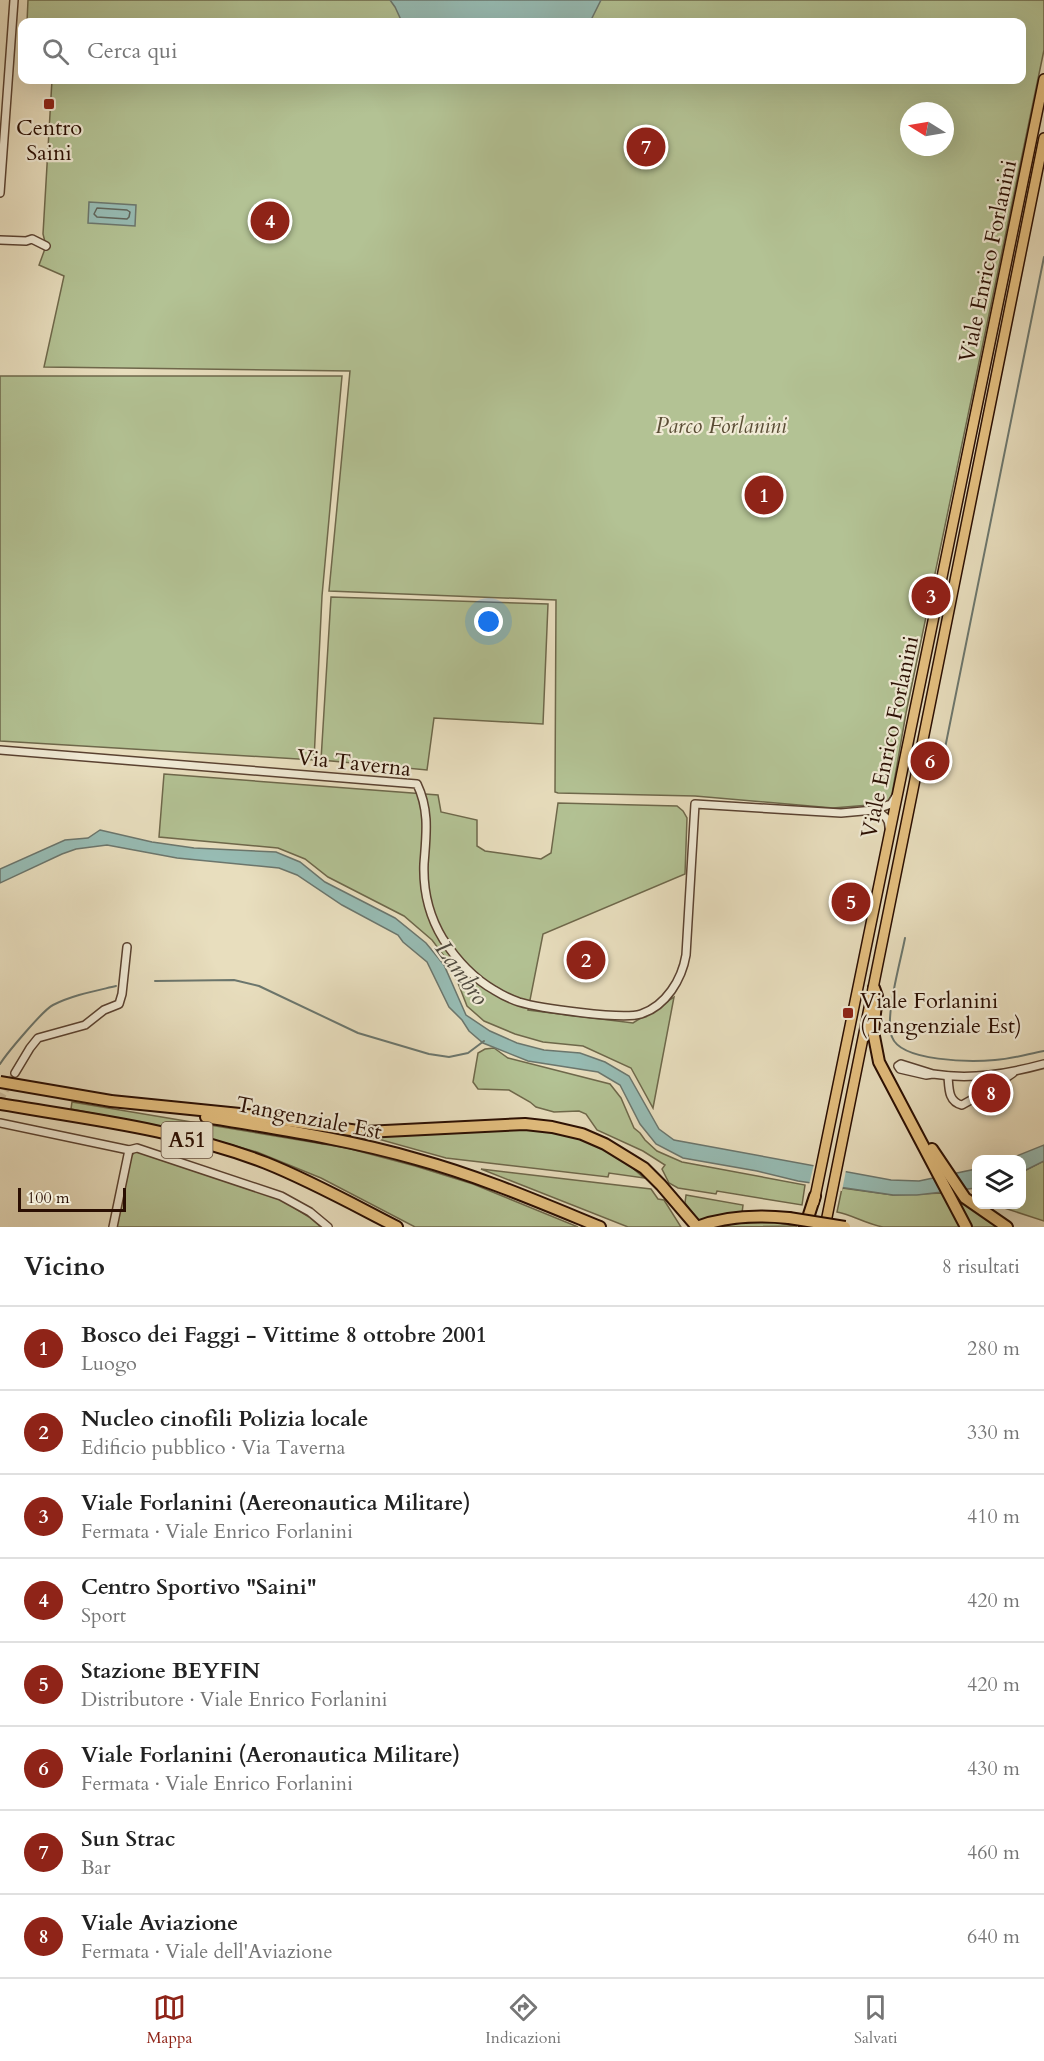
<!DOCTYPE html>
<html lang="it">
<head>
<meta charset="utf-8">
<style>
  :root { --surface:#fff; --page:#f2f2f2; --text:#222; --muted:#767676; --line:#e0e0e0; --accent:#8f2418 }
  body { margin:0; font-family:Cardo,serif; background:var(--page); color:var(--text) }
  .controls { position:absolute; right:18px; bottom:18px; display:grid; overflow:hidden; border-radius:12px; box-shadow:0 6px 24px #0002 }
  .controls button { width:54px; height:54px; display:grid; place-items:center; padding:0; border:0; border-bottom:2px solid var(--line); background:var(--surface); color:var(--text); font:30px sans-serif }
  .compass { position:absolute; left:900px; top:102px; width:54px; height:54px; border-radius:50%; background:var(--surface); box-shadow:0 6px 24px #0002; rotate:281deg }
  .scale { position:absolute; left:18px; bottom:15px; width:108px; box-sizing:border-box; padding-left:6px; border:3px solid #2a0e02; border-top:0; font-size:16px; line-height:21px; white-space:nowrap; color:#2a0e02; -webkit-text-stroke:4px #f0ead5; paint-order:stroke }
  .you { position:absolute; left:489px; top:622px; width:21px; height:21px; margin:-15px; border:4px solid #fff; border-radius:50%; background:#1a73e8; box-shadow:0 0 0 9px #1a73e833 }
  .badge { display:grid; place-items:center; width:39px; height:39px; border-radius:50%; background:var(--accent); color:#fff; font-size:20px; font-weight:700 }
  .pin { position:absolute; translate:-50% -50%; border:3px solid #fff; box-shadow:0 2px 6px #0006 }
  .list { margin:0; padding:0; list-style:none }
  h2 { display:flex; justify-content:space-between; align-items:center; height:78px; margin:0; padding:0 24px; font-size:26px }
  h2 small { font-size:20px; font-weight:400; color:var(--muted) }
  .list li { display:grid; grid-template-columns:39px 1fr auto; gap:18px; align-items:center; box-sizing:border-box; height:84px; padding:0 24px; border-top:2px solid var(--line) }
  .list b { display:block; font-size:22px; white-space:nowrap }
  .list p { margin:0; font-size:20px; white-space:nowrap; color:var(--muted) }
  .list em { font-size:20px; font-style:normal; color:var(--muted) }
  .icon { flex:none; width:33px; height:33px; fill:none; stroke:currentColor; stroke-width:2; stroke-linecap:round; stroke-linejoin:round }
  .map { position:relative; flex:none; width:1044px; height:1227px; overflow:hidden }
  .search { position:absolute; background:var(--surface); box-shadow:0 6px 24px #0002; left:18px; right:18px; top:18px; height:66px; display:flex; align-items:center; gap:15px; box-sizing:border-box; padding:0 21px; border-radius:12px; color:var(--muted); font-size:22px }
  .sheet { height:750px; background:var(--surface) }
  nav { display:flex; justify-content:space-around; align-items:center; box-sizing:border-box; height:84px; border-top:2px solid var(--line); background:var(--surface); font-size:16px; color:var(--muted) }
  nav a { display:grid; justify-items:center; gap:3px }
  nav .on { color:var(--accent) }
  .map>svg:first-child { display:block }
</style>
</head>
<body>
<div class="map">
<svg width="1044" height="1227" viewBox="0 0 1044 1227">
  <rect width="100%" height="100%" fill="#e8debe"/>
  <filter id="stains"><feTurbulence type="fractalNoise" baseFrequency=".00333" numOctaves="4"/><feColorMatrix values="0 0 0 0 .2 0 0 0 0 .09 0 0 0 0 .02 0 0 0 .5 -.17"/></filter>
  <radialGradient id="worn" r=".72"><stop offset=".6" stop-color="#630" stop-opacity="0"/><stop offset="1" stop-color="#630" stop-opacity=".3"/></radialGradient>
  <!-- green -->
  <g fill="#b3c294" stroke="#6e684b" stroke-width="1.5" fill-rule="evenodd">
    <path d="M28,0h1016v50l-138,663 -14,81 -3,7 -8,3 -48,4 -138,-12 -137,-3 -3,-1 1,-192 -227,-9 21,-220 -306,-4 20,-91 -25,-11 7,-19 -3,-12 9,-154h970v-58h-995zM909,111h36v36h-36z"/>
    <polygon points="0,376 342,376 322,596 314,760 0,741"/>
    <polygon points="331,597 548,604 543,724 434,718 427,770 321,760"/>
    <polygon points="164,774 438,795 441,812 477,820 477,846 485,851 541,859 551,853 558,803 677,806 683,811 687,818 685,874 543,934 528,1010 633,1023 674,997 653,1108 631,1068 583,1046 543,1042 515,1034 484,1021 467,1006 451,965 432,940 404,916 328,877 305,859 278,848 159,837"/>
    <polygon points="494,1048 508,1058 610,1084 621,1098 634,1128 640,1133 645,1140 657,1151 682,1162 805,1185 802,1205 717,1191 716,1194 678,1188 669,1183 662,1169 665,1165 643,1151 597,1130 586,1114 579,1111 554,1112 536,1107 530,1102 509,1090 478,1089 473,1082 478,1053 485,1049"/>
    <polygon points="72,1102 347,1148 415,1166 473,1184 578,1227 415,1227 321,1178 257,1152 183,1131 71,1109"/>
    <path d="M493,1128c20,1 41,0 61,3 34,4 66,25 90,47l-35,-5 -1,4 -162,-19 -68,-19v-2z"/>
    <polygon points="135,1151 279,1198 309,1217 321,1227 116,1227 129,1160"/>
    <polygon points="1044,1161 1044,1221 995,1205 1022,1204 1022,1172"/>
    <polygon points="481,1169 651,1189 658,1199 664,1200 681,1227 628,1227"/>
    <path d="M842,1188l51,7 50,-2 17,34c-25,0 -53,0 -77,0 -17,-3 -30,-12 -46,-15z"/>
    <polygon points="686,1195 743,1205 742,1213 699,1221 685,1203"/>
    <polygon points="956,1197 959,1197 1001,1227 970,1227"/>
    <polygon points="760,1220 797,1226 711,1227 736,1222"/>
  </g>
  <!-- water -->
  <g fill="#97bcb4" stroke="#6b766d" stroke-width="1.5">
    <polygon points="390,0 601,0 590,22 402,22 395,7"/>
    <polygon points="89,202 136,205 135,226 88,223"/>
    <polygon points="100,830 152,842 194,848 276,852 300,862 325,882 395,918 426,943 444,965 466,1015 490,1031 517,1043 544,1050 580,1053 605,1062 629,1076 659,1129 674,1140 891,1180 919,1181 976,1169 976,1188 917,1195 893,1195 798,1181 757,1171 683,1158 656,1144 640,1124 620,1085 598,1072 528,1061 483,1043 469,1031 462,1020 449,1007 427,962 403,942 398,935 342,905 297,875 279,868 177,858 107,845 76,849 62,854 0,883 0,869 65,840 88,838"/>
    <polygon points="1044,1145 1044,1161 1022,1172 1022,1160 1009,1159"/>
  </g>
  <!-- pier -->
  <polygon fill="#e8debe" points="814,1164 846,1170 842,1191 809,1185"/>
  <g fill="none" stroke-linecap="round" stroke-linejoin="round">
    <!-- shore -->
    <polygon stroke="#60655b" stroke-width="1.5" points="97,208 127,210 130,212 129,217 127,219 97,217 94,214"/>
    <!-- stream -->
    <g stroke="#6b766d" stroke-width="2">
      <polyline points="941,768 1044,257"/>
      <path d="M905,938c-4,22 -21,80 -13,99 9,25 80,25 103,23 16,-1 33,-6 49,-9"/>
      <polyline points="155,981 234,980 259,986 358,1033 429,1054 449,1057 468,1053 484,1041"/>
      <path d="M0,1064c7,-11 43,-54 53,-59 20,-10 42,-14 63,-19"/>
    </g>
    <!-- minor-tunnel -->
    <polyline stroke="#ccbfa2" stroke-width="7" stroke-dasharray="7 3.5" stroke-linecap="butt" points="0,1100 15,1073"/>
    <!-- minor casing -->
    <g stroke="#5a4231" stroke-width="10">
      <g id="minor">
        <polyline points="0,193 14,0"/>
        <polyline points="0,240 26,241 32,239 46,246"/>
        <path d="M0,750l417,34c13,27 9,52 7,80 -1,27 5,52 19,75 13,20 30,39 51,51 8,5 16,9 25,12 20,6 103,18 122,12 25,-8 41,-35 45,-59l9,-151 146,9 33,-3 17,-6 5,-8"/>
        <path d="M874,810c9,5 15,7 15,17"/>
        <polyline points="15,1073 30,1048 38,1038 85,1025 104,1010 119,1004 122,994 127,947"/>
        <path d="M933,1074l-32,-10 -3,2 2,3 26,6 7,-1c38,6 74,0 111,-10"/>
        <path d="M948,1076c1,12 0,26 14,29l25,-14 26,-18"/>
        <polyline points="0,1123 129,1150 137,1148 281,1196 310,1212 328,1227"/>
        <polyline points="113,1227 129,1150"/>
      </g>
    </g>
    <!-- major casing -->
    <g stroke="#2a0e02" stroke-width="12">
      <g id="major">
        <polyline points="814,1202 1044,79"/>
        <path d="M825,1227c75,-363 144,-726 219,-1089"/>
      </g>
    </g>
    <!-- highway casing -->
    <g stroke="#2a0e02" stroke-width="14">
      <g id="highway">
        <polyline points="874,988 877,996 873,1031 879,1062 966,1227"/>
        <polyline points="111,1101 240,1114 365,1132 525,1124 552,1127 582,1134 605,1144 644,1168 661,1185 697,1227"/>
        <path d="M0,1104c89,15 182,26 266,59 45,18 88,42 131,64"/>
        <path d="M206,1117c70,12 141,22 210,42 63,17 123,43 184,68"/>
        <polyline points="932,1149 965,1198 1007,1227"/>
        <path d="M697,1227c29,-11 61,-12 92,-9"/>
        <polyline points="805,1227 815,1196"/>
      </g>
    </g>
    <!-- minor -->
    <use href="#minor" stroke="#f0ead5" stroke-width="7"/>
    <!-- major -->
    <use href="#major" stroke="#e4bf7f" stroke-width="9"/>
    <!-- highway -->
    <use href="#highway" stroke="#e4bf7f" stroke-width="10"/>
    <!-- highway-bridge casing -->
    <g stroke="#2a0e02" stroke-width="14" stroke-linecap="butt">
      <g id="highway-bridge">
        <polyline points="0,1082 111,1101"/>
        <polyline points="789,1218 845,1227"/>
      </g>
    </g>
    <!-- highway-bridge -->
    <use href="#highway-bridge" stroke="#e4bf7f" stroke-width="10"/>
  </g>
  <!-- markers -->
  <g fill="#8f2418" stroke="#f0ead5" stroke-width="2">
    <rect x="43" y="98" width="12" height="12" rx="3"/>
    <rect x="842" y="1007" width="12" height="12" rx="3"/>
  </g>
  <g text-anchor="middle" stroke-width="4.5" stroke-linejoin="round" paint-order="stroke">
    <!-- shield labels -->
    <rect fill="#f0ead5" stroke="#655041" stroke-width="1.5" x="161.5" y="1122" width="51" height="36" rx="4.5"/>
    <g font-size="21" font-weight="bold" fill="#2a0e02">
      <text x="187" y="1147">A51</text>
    </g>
    <!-- poi labels -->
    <g font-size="22" fill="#2a0e02" stroke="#f0ead5">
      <text x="49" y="135">Centro<tspan x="49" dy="25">Saini</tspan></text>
      <text x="860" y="1008" text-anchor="start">Viale Forlanini<tspan x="860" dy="25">(Tangenziale Est)</tspan></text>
    </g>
    <!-- street labels -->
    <g font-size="22" fill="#2a0e02" stroke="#f0ead5">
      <text transform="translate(987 261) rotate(-78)" y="8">Viale Enrico Forlanini</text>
      <text transform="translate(889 737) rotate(-78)" y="8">Viale Enrico Forlanini</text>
      <text transform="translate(354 762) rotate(6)" y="8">Via Taverna</text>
      <text transform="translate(309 1117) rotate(11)" y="8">Tangenziale Est</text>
    </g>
    <!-- park labels -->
    <g font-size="22" font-style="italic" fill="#5a4d35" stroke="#f0ead5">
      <text x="721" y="433">Parco Forlanini</text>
    </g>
    <!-- water labels -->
    <g font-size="24" font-style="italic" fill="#504b40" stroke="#f0ead5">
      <text transform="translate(462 973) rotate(54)" y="8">Lambro</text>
    </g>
  </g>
  <rect width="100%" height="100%" filter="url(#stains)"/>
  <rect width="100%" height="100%" fill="url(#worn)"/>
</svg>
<div class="controls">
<button><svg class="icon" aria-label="layers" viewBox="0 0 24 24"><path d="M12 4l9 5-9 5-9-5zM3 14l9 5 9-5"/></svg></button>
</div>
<svg class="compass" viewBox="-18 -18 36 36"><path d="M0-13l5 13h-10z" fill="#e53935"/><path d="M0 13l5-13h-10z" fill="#767676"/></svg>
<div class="scale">100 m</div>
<div class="you"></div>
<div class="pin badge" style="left:764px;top:495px">1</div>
<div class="pin badge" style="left:586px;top:960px">2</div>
<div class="pin badge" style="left:931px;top:596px">3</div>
<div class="pin badge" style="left:270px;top:221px">4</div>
<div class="pin badge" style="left:851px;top:902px">5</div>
<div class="pin badge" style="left:930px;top:761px">6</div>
<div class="pin badge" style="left:646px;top:147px">7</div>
<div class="pin badge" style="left:991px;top:1093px">8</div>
<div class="search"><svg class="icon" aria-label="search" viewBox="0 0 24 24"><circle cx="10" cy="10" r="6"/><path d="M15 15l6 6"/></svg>Cerca qui</div>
</div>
<section class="sheet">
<h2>Vicino<small>8 risultati</small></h2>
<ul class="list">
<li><span class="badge">1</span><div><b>Bosco dei Faggi - Vittime 8 ottobre 2001</b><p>Luogo</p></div><em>280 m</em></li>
<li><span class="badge">2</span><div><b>Nucleo cinofili Polizia locale</b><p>Edificio pubblico · Via Taverna</p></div><em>330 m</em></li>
<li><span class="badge">3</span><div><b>Viale Forlanini (Aereonautica Militare)</b><p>Fermata · Viale Enrico Forlanini</p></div><em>410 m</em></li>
<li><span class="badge">4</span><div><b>Centro Sportivo &quot;Saini&quot;</b><p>Sport</p></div><em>420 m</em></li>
<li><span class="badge">5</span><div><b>Stazione BEYFIN</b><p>Distributore · Viale Enrico Forlanini</p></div><em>420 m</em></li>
<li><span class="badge">6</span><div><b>Viale Forlanini (Aeronautica Militare)</b><p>Fermata · Viale Enrico Forlanini</p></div><em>430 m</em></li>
<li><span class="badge">7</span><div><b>Sun Strac</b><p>Bar</p></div><em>460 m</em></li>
<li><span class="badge">8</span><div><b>Viale Aviazione</b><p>Fermata · Viale dell'Aviazione</p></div><em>640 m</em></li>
</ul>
</section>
<nav>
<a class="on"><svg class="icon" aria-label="map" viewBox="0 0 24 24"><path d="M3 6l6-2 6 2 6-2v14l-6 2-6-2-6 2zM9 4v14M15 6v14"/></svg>Mappa</a>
<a><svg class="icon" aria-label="directions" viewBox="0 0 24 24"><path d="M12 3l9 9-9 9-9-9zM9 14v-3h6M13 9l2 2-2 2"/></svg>Indicazioni</a>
<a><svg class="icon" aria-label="saved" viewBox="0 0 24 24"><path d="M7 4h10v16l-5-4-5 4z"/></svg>Salvati</a>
</nav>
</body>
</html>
